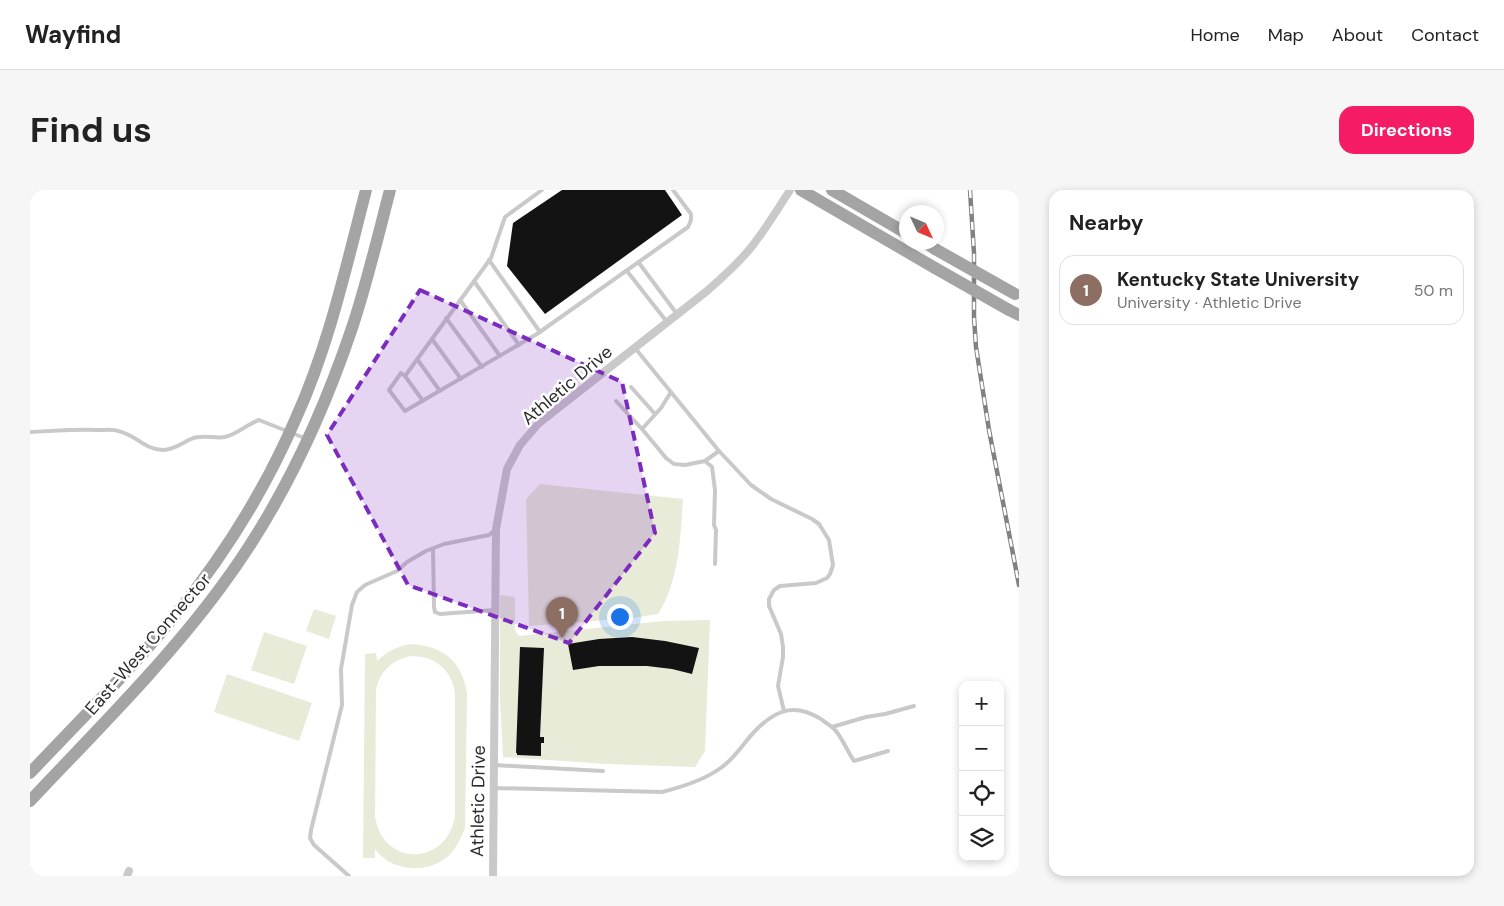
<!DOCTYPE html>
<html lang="en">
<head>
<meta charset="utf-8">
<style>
  :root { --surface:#fff; --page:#f6f6f6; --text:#222; --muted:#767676; --line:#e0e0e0; --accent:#f51c65 }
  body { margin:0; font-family:"DM Sans",sans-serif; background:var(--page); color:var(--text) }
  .controls { position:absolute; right:15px; bottom:15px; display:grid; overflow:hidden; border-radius:10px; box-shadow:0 2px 8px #0003 }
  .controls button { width:45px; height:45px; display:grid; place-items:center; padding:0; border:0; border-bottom:1px solid var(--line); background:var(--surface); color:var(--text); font:25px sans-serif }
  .compass { position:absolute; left:869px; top:15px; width:45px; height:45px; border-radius:50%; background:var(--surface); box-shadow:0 2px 8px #0003; rotate:134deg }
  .you { position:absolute; left:589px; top:426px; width:18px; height:18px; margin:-12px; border:4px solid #fff; border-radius:50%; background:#1a73e8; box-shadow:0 0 0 8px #1a73e833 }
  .badge { display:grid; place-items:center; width:32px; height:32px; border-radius:50%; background:var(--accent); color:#fff; font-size:16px; font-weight:700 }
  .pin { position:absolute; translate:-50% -41px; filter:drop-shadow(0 1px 2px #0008) }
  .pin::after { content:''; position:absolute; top:26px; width:18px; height:15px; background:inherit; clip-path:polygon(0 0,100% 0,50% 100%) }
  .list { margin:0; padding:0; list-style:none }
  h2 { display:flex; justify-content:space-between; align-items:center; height:65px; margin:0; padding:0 20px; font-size:21px }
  h2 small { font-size:16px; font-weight:400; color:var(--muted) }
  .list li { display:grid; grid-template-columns:32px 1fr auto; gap:15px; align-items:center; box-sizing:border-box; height:70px; margin:0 10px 10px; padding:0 10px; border:1px solid var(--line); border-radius:15px }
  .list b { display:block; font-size:19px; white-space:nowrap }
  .list p { margin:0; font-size:16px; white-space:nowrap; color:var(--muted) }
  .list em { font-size:16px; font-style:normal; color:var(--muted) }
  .icon { flex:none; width:28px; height:28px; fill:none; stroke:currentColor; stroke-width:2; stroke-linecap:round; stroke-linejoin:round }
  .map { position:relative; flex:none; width:989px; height:686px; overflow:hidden; border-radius:15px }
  header { display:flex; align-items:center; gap:30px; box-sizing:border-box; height:70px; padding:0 25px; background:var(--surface); border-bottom:1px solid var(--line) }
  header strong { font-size:24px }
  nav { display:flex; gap:28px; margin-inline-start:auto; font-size:18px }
  .intro { display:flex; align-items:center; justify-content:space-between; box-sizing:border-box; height:120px; padding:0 30px }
  h1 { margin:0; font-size:35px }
  .button { padding:12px 22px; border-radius:15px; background:var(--accent); color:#fff; font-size:18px; font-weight:700 }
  main { display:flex; gap:30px; padding:0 30px }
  aside { flex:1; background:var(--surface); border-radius:15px; box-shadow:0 2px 8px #0003 }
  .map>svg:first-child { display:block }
</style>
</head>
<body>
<header>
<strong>Wayfind</strong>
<nav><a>Home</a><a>Map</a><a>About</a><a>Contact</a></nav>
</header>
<div class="intro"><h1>Find us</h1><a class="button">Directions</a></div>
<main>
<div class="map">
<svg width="989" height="686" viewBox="0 0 989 686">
  <rect width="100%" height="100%" fill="#fff"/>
  <!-- green -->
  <g fill="#e7ebd7" fill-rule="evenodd">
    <path d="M510,294l143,15c-3,39 -3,80 -25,115l-25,4 -104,8 -3,-127z"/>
    <polygon points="470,405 485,407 485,441 489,446 633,431 680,430 675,561 665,577 577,574 473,567 470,509"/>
    <polygon points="284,419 306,426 299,449 276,441"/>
    <polygon points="234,442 277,456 264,494 221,480"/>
    <path d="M380,454c33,2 51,16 57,48l-2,136c-5,13 -11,25 -22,32 -21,14 -53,10 -68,-11v9h-12l2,-204 11,-1 1,8c11,-10 19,-14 33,-17zM381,466c25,0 41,14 44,38v122c-8,51 -73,51 -80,0l1,-126c4,-19 16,-30 35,-34z"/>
    <polygon points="197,484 282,513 269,551 184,522"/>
  </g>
  <!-- building -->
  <g fill="#131313">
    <polygon points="532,0 635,0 652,25 515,124 477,76 483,33"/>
    <polygon points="602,447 635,451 669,458 662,484 642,479 617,476 569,476 543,480 538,454 569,449"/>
    <polygon points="490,457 514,458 510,547 514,547 514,553 511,553 511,566 487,565 487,563 486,563"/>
  </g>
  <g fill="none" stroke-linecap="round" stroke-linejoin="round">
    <!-- lane -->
    <g stroke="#c9c9c9" stroke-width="4">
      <polyline points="512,0 475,27 461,68 375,186 371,183 359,200 375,221 507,144 658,37 661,30 661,24 643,0"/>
      <polyline points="459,70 510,142"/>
      <polyline points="609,73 647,124"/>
      <polyline points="597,81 637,132"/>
      <polyline points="444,91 489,155"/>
      <polyline points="430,110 470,166"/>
      <polyline points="416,128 452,177"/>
      <polyline points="402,149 431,189"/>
      <polyline points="605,158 689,261 721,295 741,309 782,329 789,334 799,350 803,375 800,384 797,388 786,393 750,396 744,400 739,409 739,416 751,444 753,457 753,467 748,496 754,521"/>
      <polyline points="387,169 410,201"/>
      <polyline points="375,186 393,211"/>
      <polyline points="601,197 625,224"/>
      <polyline points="641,202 631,218 612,239 636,268 644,274 655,275 675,271 689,261"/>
      <polyline points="586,211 612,239"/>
      <path d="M0,242c23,-1 46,-3 69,-2 6,0 13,-1 19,1 17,3 27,19 45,19 11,0 19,-7 28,-11 11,-5 24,0 34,-2 13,-3 22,-13 34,-17l48,19"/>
      <polyline points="675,271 682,277 685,300 684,335 686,340 685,374"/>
      <polyline points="403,359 404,417 405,422 410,424 465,420"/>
      <polyline points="802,537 836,527 855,524 884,516"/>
      <polyline points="464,575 573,581"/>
      <path d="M463,598l169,4c20,-5 43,-12 60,-25 14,-10 22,-25 34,-37 21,-21 39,-27 65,-11 5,4 11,7 15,12 7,9 12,21 18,30l34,-10"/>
      <polyline points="319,686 284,655 280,648 281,640 312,515 311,479 322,415 327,402 335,395 367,381 377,372 396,361 414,354 459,345 466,339"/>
    </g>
    <!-- street -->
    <g stroke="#c9c9c9" stroke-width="8">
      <polyline points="97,686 99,681"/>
      <path d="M463,686l3,-347 11,-60 13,-24 19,-22 168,-132c16,-14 33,-29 46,-46 14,-18 25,-36 37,-55"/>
    </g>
    <!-- primary -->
    <g stroke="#a4a4a4" stroke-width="12">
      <polyline points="771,0 905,78"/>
      <polyline points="802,0 876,43"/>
      <polyline points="894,52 905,59"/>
      <polyline points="979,120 989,125"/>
      <path d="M0,583c48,-51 99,-101 144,-156 49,-60 91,-127 122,-199 33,-73 50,-151 70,-228"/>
      <path d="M0,611c65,-69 135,-138 191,-214 58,-78 100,-167 131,-259 15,-45 26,-92 38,-138"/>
    </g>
    <!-- rail casing -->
    <g stroke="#818181" stroke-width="4.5">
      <polyline id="rail" points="940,0 944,63 944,127 946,157 959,240 989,395"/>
    </g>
    <!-- rail -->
    <use href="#rail" stroke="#fff" stroke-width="2.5" stroke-dasharray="8" stroke-linecap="butt"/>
    <!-- primary-bridge -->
    <g stroke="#a4a4a4" stroke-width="12">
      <polyline points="905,59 985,104"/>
      <polyline points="905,78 979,120"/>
    </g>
  </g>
  <!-- marked area -->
  <path fill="#7b2cbf" fill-opacity="0.2" stroke="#7b2cbf" stroke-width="4" stroke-dasharray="10 6" stroke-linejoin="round" d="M390,100l202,92 33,151 -86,110 -161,-58 -81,-150z"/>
  <g text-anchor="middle" stroke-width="5" stroke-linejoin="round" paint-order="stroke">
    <!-- street labels -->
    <g font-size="18" fill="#2c2c2c" stroke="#fff">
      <text transform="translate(537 195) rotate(-40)" y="6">Athletic Drive</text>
      <text transform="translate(118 454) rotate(-49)" y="6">East-West Connector</text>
      <text transform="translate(448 611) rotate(-89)" y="6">Athletic Drive</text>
    </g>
  </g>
</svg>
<div class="controls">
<button>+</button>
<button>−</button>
<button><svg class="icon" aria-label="locate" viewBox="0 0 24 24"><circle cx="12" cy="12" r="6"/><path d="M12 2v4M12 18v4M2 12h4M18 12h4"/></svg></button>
<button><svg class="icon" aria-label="layers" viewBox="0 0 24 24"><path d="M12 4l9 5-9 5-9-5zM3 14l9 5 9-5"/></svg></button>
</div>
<svg class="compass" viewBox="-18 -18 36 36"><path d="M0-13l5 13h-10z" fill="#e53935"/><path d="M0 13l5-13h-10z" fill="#767676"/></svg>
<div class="you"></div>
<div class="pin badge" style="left:532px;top:448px;background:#8d6e63">1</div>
</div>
<aside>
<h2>Nearby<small></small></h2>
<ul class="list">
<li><span class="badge" style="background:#8d6e63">1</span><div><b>Kentucky State University</b><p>University · Athletic Drive</p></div><em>50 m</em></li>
</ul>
</aside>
</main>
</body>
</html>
